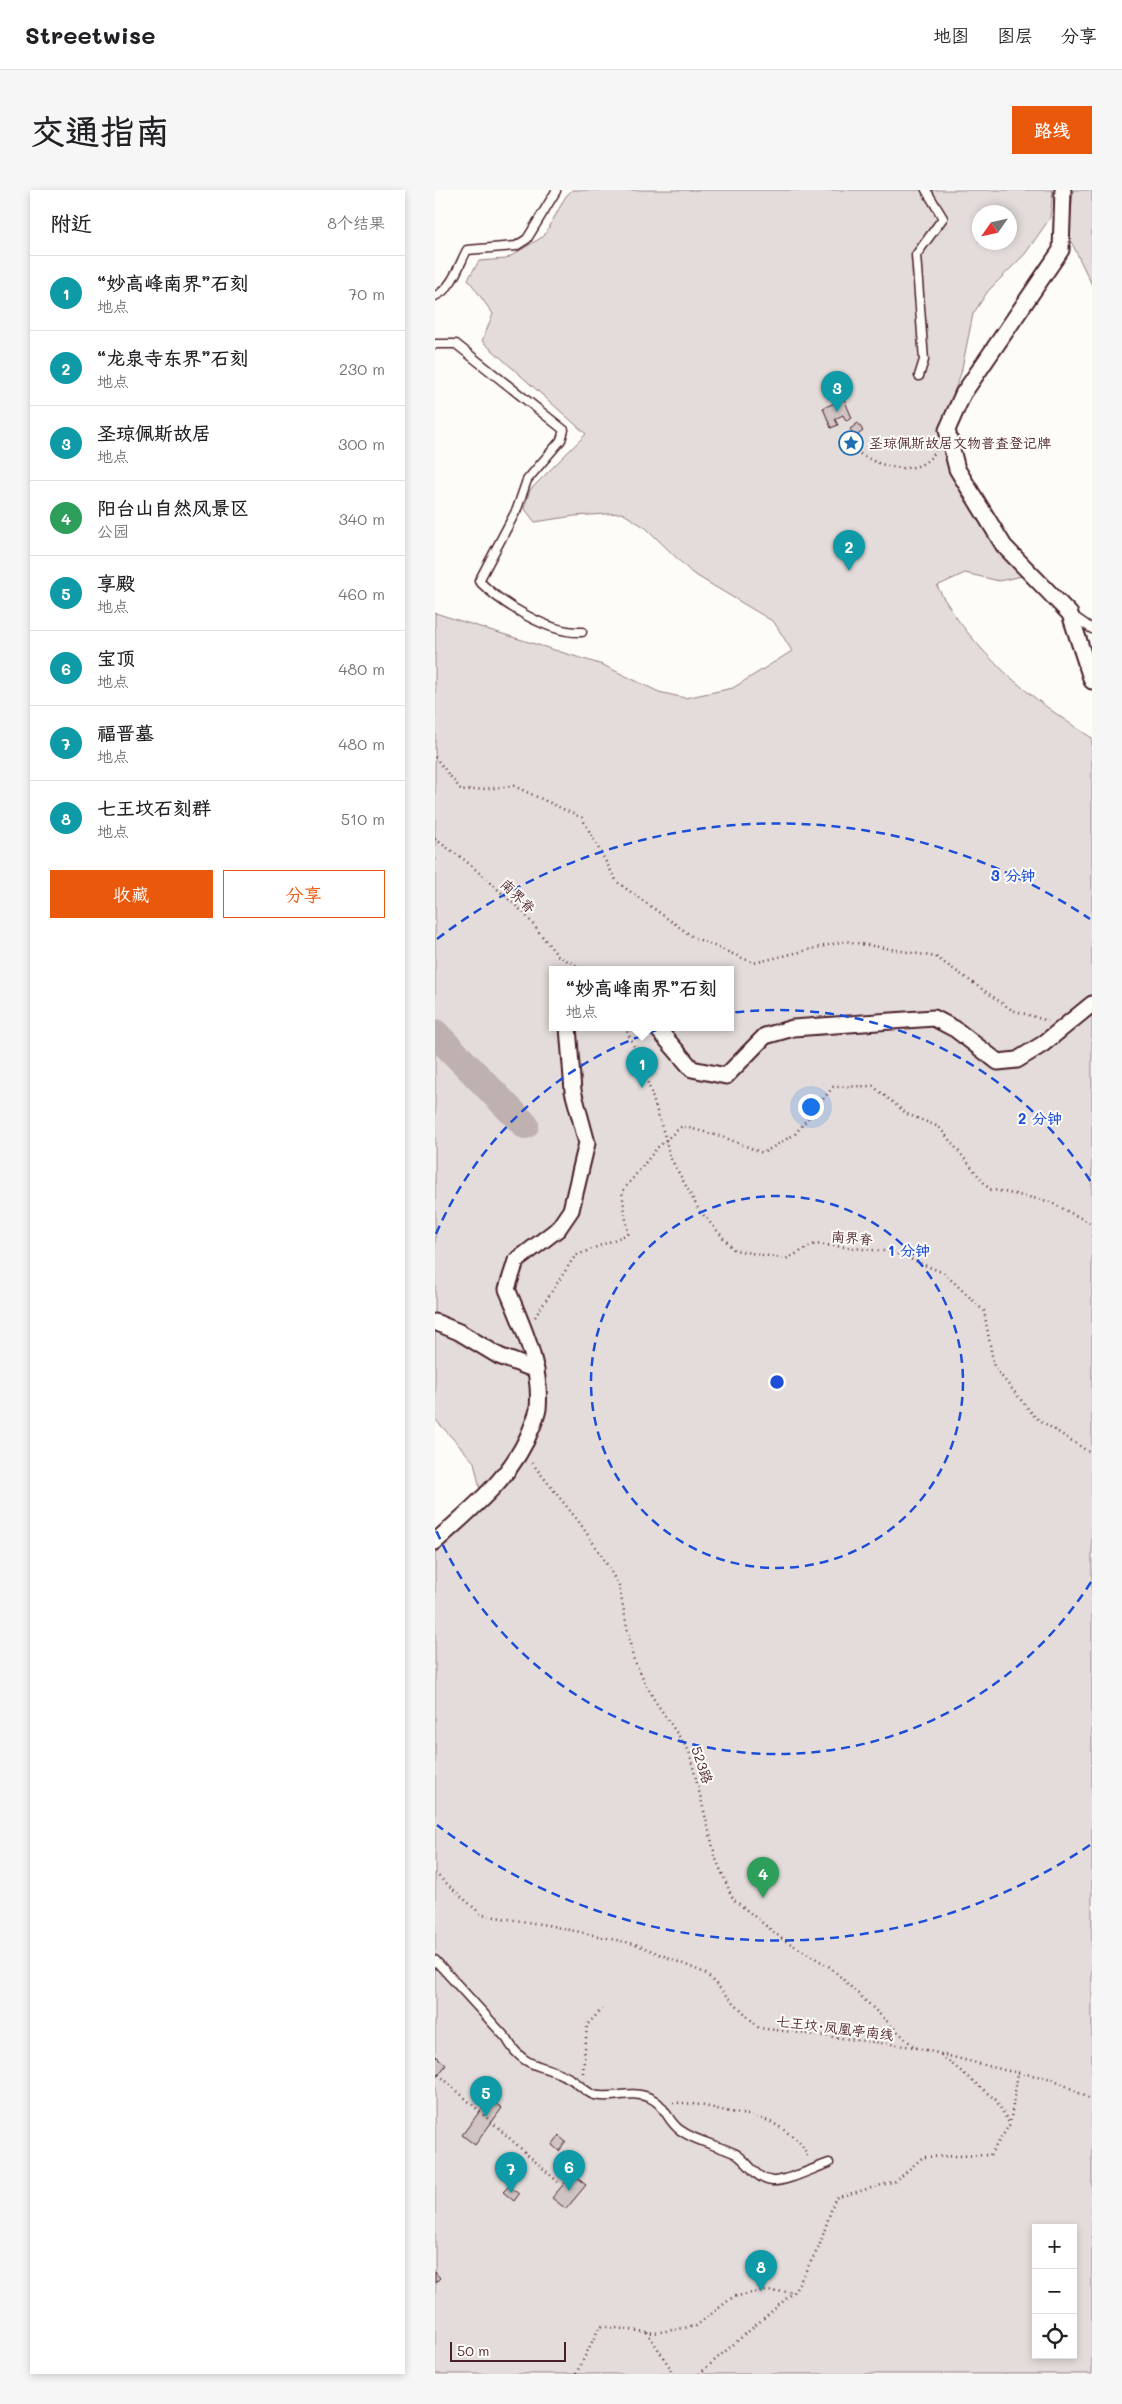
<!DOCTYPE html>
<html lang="zh">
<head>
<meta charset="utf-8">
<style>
  :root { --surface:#fff; --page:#f6f6f6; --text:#202124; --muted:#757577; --line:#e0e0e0; --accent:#ea580c }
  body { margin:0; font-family:Mali,"LXGW WenKai TC",sans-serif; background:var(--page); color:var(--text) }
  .controls { position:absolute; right:15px; bottom:15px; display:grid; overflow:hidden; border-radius:0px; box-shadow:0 2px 8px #0003 }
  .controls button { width:45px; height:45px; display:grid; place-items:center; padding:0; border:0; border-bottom:1px solid var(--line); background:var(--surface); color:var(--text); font:25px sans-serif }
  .compass { position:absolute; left:537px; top:15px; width:45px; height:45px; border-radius:50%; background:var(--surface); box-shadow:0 2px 8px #0003; rotate:236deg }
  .scale { position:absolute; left:15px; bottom:12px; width:116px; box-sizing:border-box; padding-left:5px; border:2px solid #4a1f2b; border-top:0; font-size:14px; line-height:18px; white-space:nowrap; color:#4a1f2b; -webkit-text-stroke:4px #fdfcf7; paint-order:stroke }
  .you { position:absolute; left:375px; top:916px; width:18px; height:18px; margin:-12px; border:4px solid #fff; border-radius:50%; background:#1a73e8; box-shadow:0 0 0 8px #1a73e833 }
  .badge { display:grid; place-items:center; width:32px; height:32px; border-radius:50%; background:var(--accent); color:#fff; font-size:16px; font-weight:700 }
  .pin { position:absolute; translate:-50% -41px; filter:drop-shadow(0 1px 2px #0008) }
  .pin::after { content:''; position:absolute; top:26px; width:18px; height:15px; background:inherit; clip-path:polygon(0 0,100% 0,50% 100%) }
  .popup { position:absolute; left:114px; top:776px; width:185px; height:65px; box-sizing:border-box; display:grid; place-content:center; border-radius:0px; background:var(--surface); filter:drop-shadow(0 1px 4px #0005); font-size:16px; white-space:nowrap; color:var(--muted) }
  .popup b { font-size:19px; color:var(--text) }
  .popup::after { content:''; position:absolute; left:50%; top:100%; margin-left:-10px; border:10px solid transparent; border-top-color:var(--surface) }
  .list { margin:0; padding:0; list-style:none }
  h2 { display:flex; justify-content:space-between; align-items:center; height:65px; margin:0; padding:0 20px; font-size:21px }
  h2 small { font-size:16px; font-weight:400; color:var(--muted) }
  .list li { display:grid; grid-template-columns:32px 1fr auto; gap:15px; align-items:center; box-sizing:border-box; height:75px; padding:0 20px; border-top:1px solid var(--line) }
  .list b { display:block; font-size:19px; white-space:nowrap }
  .list p { margin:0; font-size:16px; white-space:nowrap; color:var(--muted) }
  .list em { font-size:16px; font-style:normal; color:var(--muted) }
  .actions { display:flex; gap:10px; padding:15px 20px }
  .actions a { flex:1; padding:11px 0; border:1px solid var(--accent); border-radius:0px; text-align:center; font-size:18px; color:var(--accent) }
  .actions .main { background:var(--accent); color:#fff }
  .icon { flex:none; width:28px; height:28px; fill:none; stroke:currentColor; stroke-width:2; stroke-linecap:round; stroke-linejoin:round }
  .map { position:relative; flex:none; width:657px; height:2184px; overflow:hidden; border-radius:0px }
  header { display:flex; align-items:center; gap:30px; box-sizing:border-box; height:70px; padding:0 25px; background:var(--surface); border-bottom:1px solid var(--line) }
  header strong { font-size:24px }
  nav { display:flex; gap:28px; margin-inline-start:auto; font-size:18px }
  .intro { display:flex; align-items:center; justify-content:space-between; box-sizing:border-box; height:120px; padding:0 30px }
  h1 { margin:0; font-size:35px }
  .button { padding:12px 22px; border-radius:0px; background:var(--accent); color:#fff; font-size:18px; font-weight:700 }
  main { display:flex; gap:30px; padding:0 30px }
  aside { flex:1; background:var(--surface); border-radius:0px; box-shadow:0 2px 8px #0003 }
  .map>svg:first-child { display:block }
</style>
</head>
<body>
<header>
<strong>Streetwise</strong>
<nav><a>地图</a><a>图层</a><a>分享</a></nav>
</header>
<div class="intro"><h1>交通指南</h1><a class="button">路线</a></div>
<main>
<aside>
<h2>附近<small>8个结果</small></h2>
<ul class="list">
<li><span class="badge" style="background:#0f9aa8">1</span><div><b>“妙高峰南界”石刻</b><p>地点</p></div><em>70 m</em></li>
<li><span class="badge" style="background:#0f9aa8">2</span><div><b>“龙泉寺东界”石刻</b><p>地点</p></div><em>230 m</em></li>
<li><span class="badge" style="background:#0f9aa8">3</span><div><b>圣琼佩斯故居</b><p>地点</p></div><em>300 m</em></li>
<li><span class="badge" style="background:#2e9e5b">4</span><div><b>阳台山自然风景区</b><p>公园</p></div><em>340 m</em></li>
<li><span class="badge" style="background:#0f9aa8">5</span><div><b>享殿</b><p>地点</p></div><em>460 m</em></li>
<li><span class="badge" style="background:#0f9aa8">6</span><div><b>宝顶</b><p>地点</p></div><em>480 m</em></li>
<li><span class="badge" style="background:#0f9aa8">7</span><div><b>福晋墓</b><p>地点</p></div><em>480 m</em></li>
<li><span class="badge" style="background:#0f9aa8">8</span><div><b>七王坟石刻群</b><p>地点</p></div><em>510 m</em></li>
</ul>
<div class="actions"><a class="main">收藏</a><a>分享</a></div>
</aside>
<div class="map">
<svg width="657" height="2184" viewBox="0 0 657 2184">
  <rect width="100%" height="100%" fill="#fdfcf7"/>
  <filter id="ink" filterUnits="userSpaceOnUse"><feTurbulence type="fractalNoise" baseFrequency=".02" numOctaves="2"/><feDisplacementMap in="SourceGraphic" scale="10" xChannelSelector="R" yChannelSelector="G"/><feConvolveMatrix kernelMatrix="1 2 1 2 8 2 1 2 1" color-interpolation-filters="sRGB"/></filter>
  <g filter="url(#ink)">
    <!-- green -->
    <g fill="#e3dcda" stroke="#967e82" fill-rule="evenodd">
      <path d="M137,0h481l-3,28 -25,36 -37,37 -15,23 -12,59 -15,41 16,74 8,17 17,23 40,47 -28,6 -34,-8 -28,13c34,65 94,113 155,152v1636h-657v-821l20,-19 27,-36 -8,-36 -39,-43v-806l168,52 56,27 26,6 48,-10 59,-37 -18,-29 -82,-49 -46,-45 -24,-15 -48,3 -39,6 -11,-14 6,-18 56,-56 -104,-93 11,-27 -25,-35 11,-18 27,-2 38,-23 22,-40zM544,22h30v30h-30zM118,779h178v58h-178zM601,2038h37v127h-37z"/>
      <polygon points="638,0 657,0 657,95 634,47"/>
    </g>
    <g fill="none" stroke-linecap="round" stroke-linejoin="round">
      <!-- river -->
      <polyline stroke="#c0b1b1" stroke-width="28" points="0,843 90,935"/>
    </g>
    <!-- building -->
    <g fill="#d0c5c4" stroke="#4a1f2b">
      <polygon points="409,209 417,228 411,231 408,225 400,229 403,235 396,238 388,218"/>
      <polygon points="423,233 428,241 420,247 415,239"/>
      <polygon points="0,1865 11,1875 0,1889"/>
      <polygon points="54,1909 67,1918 40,1955 27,1945"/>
      <polygon points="124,1946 131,1952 124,1961 117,1955"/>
      <polygon points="137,1984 151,1995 131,2019 117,2008"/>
      <polygon points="74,1996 84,2004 79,2011 68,2002"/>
      <polygon points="0,2082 5,2088 0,2093"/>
    </g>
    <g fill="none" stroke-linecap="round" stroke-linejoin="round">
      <!-- lane casing -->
      <g stroke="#4a1f2b" stroke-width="11">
        <g id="lane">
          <path d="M0,106c17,-7 24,-31 32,-46l49,-4 11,-7 29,-48"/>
          <path d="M0,154h21l108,86 -3,10 -34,40 -10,29 -38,72c23,23 71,53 103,51"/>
          <polyline points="484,186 489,170 481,65 508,28 491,0"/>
          <polyline points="637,425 657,439"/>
          <path d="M0,1770l72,79c17,31 35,24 62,39 8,4 16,14 25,17 18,5 37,-6 56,3 15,6 17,23 30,32 16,12 38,15 56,24 13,8 19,25 36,27 14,1 42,-13 57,-18"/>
        </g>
      </g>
      <!-- street casing -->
      <g stroke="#4a1f2b" stroke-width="19">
        <g id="street">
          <polyline points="628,0 626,60 528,204 512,240 522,279 569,356 635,424 657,491"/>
          <polyline points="221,837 257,879 291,886 330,846 358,838 499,828 520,839 563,872 582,870 608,854 657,814"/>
          <polyline points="0,1132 24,1142 64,1166 101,1180"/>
          <path d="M0,1352c37,-34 79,-66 97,-115 2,-5 5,-12 6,-18 4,-42 -15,-82 -31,-120l9,-28 42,-32 13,-19 16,-67 -14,-52 -5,-64"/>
        </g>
      </g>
      <!-- path -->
      <g stroke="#4a1f2b" stroke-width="2.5" stroke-dasharray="1 4" stroke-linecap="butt">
        <path d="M413,255c23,20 70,38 89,4"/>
        <polyline points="0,567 27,601 79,596 147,628 182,692 258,747 319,773 410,751 501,767 577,820 613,831"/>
        <polyline points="0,649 31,671 89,723 122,765 148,779"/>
        <polyline points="190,837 207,874 231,950 234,965 264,1020 299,1060 351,1069 380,1054 458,1062 509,1083 549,1121 559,1177 600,1227 657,1264"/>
        <polyline points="100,1127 140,1066 193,1044 187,1002 222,958 247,936 288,947 328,963 360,944 398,897 438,896 472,924 504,937 554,999 613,1011 657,1034"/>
        <polyline points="97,1273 144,1332 167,1366 184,1396 198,1468 218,1508 254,1561 281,1669 298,1709 346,1748 395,1777 479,1857"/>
        <polyline points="0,1683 47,1725 112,1735 200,1754 270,1783 324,1838 479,1857 569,1880 618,1889 657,1910"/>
        <polyline points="506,1865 561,1910 574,1933"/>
        <polyline points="0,1881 123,1992"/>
        <polyline points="148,1883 152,1835 167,1819"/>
        <path d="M238,1913c18,-1 36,4 53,8 30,6 42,5 67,26 7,5 14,13 14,22"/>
        <polyline points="212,2142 236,2179 234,2184"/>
        <polyline points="141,2184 165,2136 219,2143 261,2136 298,2107 326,2101 358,2102"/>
        <polyline points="264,2184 359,2102 384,2057 400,2008 461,1991 488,1967 555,1965 575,1934 583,1883"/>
      </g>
      <!-- lane -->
      <use href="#lane" stroke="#fdfcf7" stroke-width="8"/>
      <!-- street -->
      <use href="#street" stroke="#fdfcf7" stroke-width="15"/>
    </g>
  </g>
  <!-- distance rings -->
  <g fill="none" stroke="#1d4ed8" stroke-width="2.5" stroke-dasharray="9 6">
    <circle cx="342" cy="1192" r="186"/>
    <path d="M656 1392A372 372 0 0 1 1 1340M1 1044A372 372 0 0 1 656 992"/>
    <path d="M655 1655A559 559 0 0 1 2 1635M2 749A559 559 0 0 1 655 729"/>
  </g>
  <!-- icons -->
  <defs>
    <g id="sight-ring" transform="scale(1.25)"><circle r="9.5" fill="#fdfcf7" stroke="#1f6fb2" stroke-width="1.5"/><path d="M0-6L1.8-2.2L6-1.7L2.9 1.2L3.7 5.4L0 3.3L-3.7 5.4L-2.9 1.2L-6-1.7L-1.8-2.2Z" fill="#1f6fb2"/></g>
  </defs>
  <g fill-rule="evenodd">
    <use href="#sight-ring" x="416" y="253"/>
  </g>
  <g text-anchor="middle" stroke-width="4" stroke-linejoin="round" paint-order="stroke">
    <!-- poi labels -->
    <g font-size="14" fill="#4a1f2b" stroke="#fdfcf7" text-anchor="start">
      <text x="434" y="258">圣琼佩斯故居文物普查登记牌</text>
    </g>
    <!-- street labels -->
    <g font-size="14" fill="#4a1f2b" stroke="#fdfcf7">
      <text transform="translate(83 706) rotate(44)" y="5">南界脊</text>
      <text transform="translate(417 1048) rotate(5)" y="5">南界脊</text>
      <text transform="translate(267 1575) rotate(71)" y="5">523路</text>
      <text transform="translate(400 1838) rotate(7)" y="5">七王坟·凤凰亭南线</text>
    </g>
  </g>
  <circle cx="342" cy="1192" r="8" fill="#1d4ed8" stroke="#fdfcf7" stroke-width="2.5"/>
  <g font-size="15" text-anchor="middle" font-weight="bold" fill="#1d4ed8" stroke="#fdfcf7" stroke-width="4" stroke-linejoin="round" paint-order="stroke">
    <text x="578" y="691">3 分钟</text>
    <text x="605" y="934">2 分钟</text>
    <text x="474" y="1066">1 分钟</text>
  </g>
</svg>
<div class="controls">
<button>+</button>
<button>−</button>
<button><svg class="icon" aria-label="locate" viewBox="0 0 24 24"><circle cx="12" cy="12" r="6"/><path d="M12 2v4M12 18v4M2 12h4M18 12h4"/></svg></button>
</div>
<svg class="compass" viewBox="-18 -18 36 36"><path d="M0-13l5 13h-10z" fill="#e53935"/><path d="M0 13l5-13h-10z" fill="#757577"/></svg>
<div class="scale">50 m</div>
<div class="you"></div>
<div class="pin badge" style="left:207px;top:898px;background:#0f9aa8">1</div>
<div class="popup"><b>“妙高峰南界”石刻</b>地点</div>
<div class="pin badge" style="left:414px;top:381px;background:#0f9aa8">2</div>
<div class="pin badge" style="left:402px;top:222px;background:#0f9aa8">3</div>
<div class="pin badge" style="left:328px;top:1708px;background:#2e9e5b">4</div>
<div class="pin badge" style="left:51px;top:1927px;background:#0f9aa8">5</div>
<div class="pin badge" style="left:134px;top:2001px;background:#0f9aa8">6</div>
<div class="pin badge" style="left:76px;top:2003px;background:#0f9aa8">7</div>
<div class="pin badge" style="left:326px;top:2101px;background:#0f9aa8">8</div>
</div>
</main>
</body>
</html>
